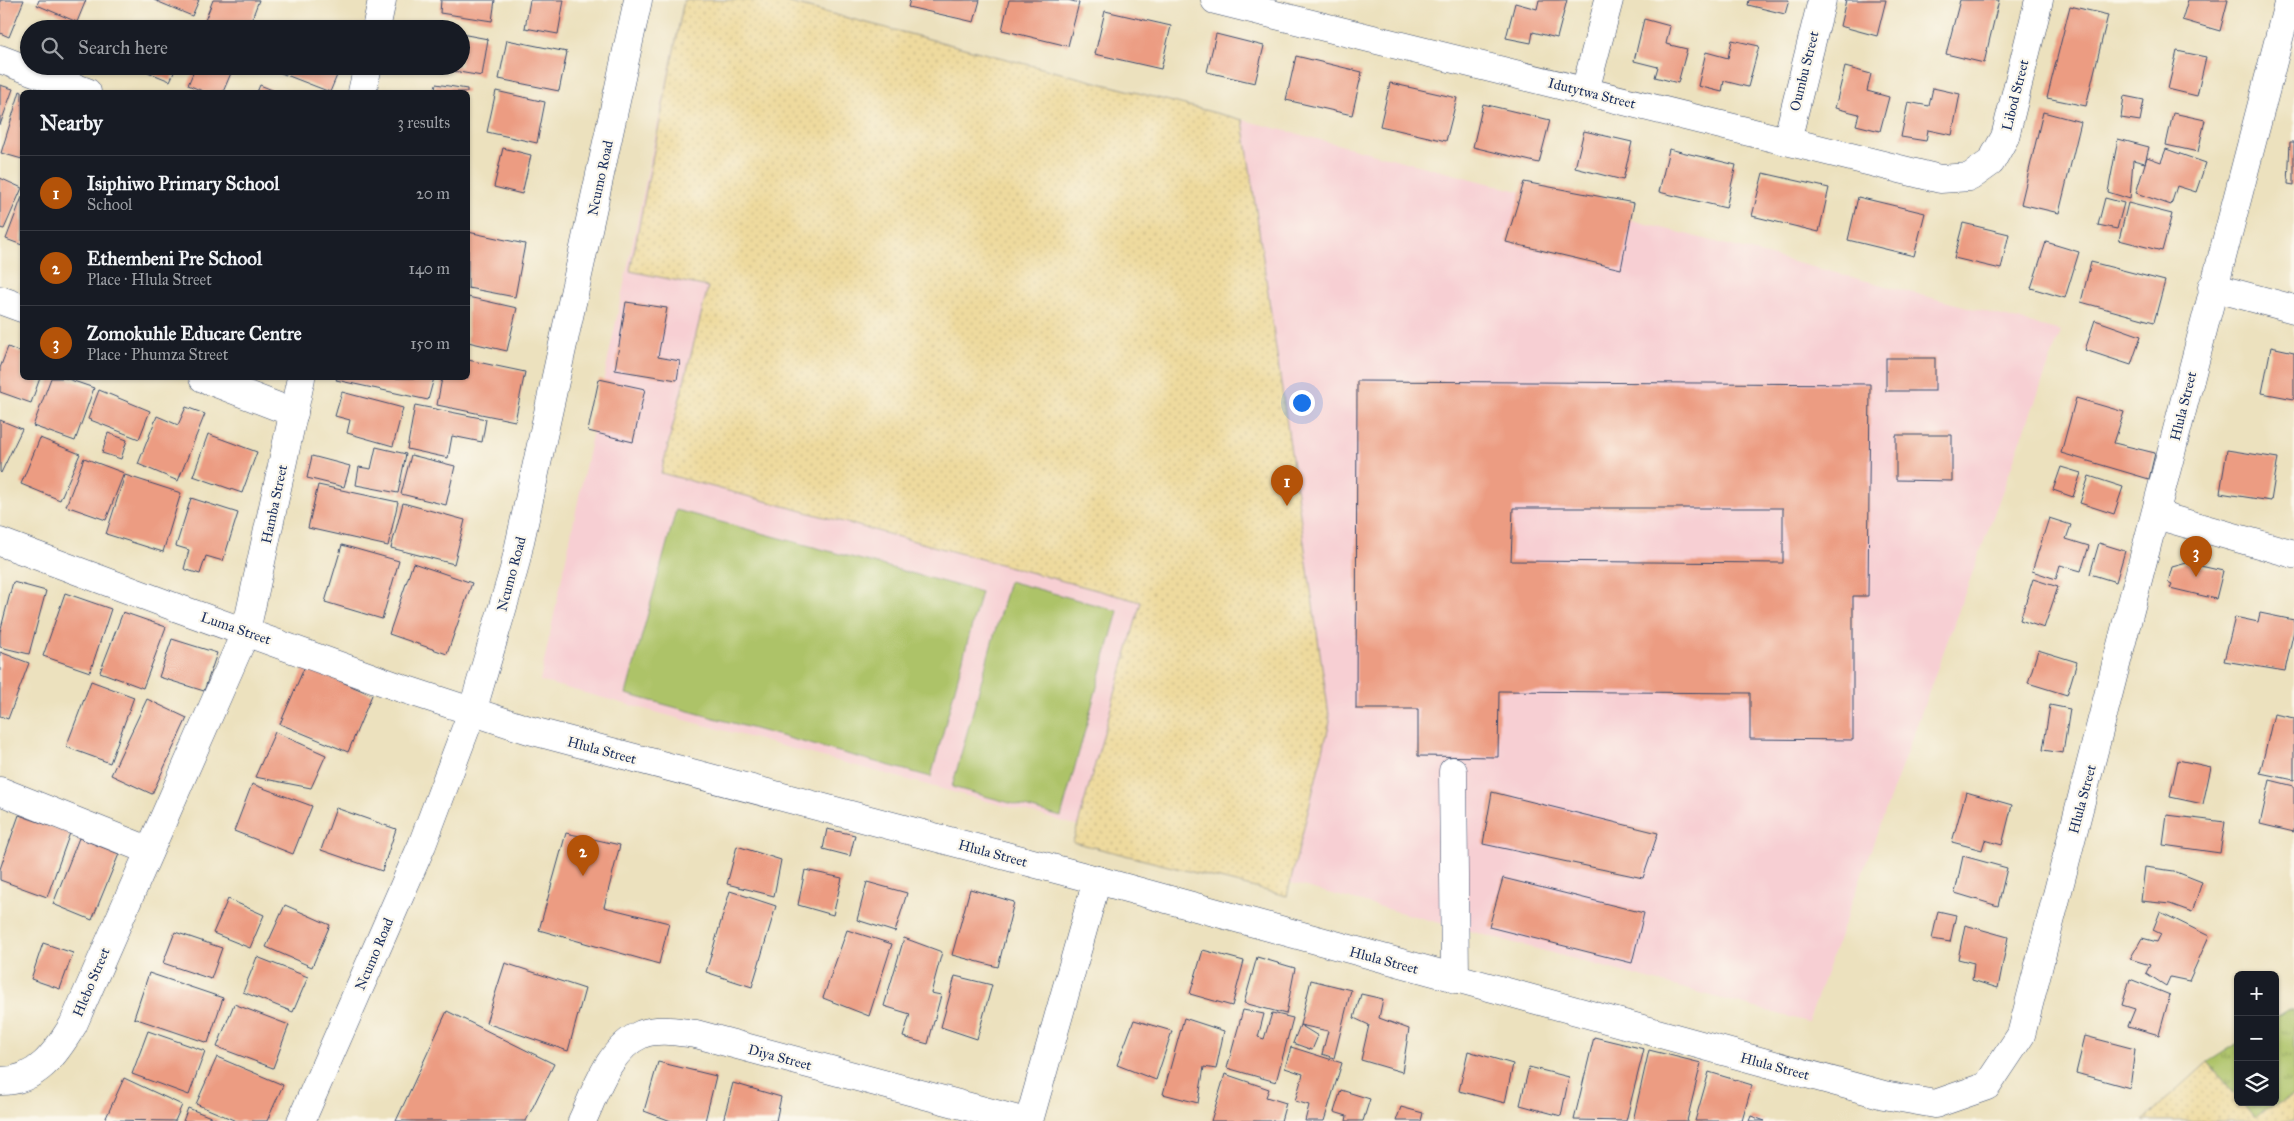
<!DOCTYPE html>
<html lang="en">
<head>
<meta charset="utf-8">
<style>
  :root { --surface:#171b24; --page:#20242c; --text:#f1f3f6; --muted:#9ea1a6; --line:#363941; --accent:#b45309 }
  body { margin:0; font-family:"IM FELL Great Primer",serif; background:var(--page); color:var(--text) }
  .controls { position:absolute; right:15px; bottom:15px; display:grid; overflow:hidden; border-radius:8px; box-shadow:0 1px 4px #0004 }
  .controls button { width:45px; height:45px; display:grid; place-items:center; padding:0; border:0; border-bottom:1px solid var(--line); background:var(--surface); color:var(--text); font:25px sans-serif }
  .you { position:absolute; left:1301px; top:402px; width:18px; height:18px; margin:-12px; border:4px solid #fff; border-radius:50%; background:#1a73e8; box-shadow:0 0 0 8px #1a73e833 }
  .badge { display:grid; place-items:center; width:32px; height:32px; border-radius:50%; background:var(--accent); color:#fff; font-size:16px; font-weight:700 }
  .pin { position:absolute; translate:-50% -41px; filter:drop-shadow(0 1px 2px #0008) }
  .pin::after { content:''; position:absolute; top:26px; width:18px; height:15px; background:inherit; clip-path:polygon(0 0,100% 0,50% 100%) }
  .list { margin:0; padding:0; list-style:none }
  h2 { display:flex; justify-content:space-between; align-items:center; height:65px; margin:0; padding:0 20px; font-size:21px }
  h2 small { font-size:16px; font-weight:400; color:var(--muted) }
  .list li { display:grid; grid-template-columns:32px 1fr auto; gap:15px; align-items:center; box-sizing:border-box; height:75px; padding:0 20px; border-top:1px solid var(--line) }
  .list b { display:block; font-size:19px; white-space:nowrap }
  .list p { margin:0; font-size:16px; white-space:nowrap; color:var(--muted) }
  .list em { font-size:16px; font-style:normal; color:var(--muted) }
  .icon { flex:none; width:28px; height:28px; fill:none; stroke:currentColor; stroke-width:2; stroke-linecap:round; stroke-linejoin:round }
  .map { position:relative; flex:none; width:2294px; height:1121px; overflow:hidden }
  .search { position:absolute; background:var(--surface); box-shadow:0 1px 4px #0004; left:20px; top:20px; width:450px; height:55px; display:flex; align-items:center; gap:12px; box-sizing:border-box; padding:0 18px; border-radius:28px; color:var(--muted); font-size:19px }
  .panel { position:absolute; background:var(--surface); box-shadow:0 1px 4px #0004; left:20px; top:90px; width:450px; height:290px; border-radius:8px }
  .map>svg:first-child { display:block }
</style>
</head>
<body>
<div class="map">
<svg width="2294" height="1121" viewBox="0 0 2294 1121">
  <defs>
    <pattern id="grass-tufts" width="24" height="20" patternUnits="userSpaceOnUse" patternTransform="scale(1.25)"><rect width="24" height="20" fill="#adc367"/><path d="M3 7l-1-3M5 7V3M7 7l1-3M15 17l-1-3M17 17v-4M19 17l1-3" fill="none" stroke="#8c9f58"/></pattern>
    <pattern id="sand-dots" width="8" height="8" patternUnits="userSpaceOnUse" patternTransform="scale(1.25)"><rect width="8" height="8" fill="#eeda9e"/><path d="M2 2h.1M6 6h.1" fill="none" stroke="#ccbb8a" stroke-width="1.8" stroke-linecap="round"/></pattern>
  </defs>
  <rect width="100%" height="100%" fill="#fbf7ec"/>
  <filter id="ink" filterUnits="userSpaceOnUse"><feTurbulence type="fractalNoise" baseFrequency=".02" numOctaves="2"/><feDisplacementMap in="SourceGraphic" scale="10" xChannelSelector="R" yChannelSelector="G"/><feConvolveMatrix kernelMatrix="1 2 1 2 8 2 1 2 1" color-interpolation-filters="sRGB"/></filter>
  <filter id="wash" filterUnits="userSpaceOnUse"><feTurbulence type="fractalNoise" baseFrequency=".0096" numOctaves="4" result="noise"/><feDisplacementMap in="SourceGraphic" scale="20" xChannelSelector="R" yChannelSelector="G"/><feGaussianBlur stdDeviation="1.12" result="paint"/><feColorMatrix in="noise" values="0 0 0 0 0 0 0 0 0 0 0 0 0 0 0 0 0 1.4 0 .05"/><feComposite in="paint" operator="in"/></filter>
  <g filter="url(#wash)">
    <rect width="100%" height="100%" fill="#ece1be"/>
    <!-- built -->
    <polygon fill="#f7cfd3" points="684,0 778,0 2061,331 1808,1022 540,681"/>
    <!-- grass -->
    <g fill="url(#grass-tufts)" stroke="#647962">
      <polygon points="2288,1010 2294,1010 2294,1095 2254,1117 2242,1102 2275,1102 2275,1018"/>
      <polygon points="2238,1043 2238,1098 2208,1062"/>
    </g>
    <!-- sand -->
    <g fill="url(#sand-dots)" stroke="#84847e">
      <polygon points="684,0 778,0 1243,120 1330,722 1287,896 1073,842 1141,602 661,473 708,287 630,271"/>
      <polygon points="2208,1062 2238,1098 2238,1102 2242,1102 2254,1117 2294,1095 2294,1121 2142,1121"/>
    </g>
    <!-- pitch -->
    <g fill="#adc367" stroke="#647962">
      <polygon points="676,510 981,592 931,777 626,694"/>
      <polygon points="1009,581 1118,611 1061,817 952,787"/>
    </g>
    <g id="blocks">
      <!-- building -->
      <g fill="#ec9c82" fill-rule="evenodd">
        <polygon points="0,0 24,0 9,37 0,33"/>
        <polygon points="39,0 86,0 77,22 37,5"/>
        <polygon points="154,0 199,0 192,16"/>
        <polygon points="213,0 259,0 248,29 219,29 204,23"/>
        <polygon points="441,0 495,0 492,21 440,13"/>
        <polygon points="530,0 564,0 558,34 525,28"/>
        <polygon points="910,0 980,0 974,22 908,7"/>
        <polygon points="1009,0 1068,0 1079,3 1068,46 1002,30"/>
        <polygon points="1539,0 1567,0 1557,38 1533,32 1531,43 1506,38 1515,3 1537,9"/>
        <polygon points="1749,0 1789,0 1785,14 1748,5"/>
        <polygon points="1846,0 1886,0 1877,36 1840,26"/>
        <polygon points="1960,0 1999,0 1984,63 1946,54"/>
        <polygon points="2188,0 2228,0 2220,31 2182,20"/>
        <polygon points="2070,6 2108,15 2086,106 2047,98"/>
        <polygon points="1105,11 1171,26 1161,69 1095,54"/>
        <polygon points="1644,19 1670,26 1666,44 1687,49 1678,83 1655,77 1658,67 1634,61"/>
        <polygon points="43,23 57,29 41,29"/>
        <polygon points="461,34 488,39 482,76 430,67 461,66"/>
        <polygon points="1216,34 1264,46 1255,83 1207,72"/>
        <polygon points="507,40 567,52 559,91 499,79"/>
        <polygon points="1732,40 1759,46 1748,87 1724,81 1722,92 1698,86 1706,52 1728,58"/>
        <polygon points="2177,51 2206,57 2197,96 2168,89"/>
        <polygon points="1296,56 1362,72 1352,115 1286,100"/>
        <polygon points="133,66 177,66 170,81"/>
        <polygon points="196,66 234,66 223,92 205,92 188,85"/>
        <polygon points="263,66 341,66 330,92"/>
        <polygon points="1845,67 1871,74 1867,91 1889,97 1880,131 1856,125 1859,114 1835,108"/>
        <polygon points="1390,83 1457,98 1446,141 1380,126"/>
        <polygon points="436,84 467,89 467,92 434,92"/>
        <polygon points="0,85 13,89 0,125"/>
        <polygon points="260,85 277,92 257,92"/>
        <polygon points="1933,88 1960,94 1952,135 1928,130 1926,141 1901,137 1908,102 1929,106"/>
        <polygon points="20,91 22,92 22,159 1,153"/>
        <polygon points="496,91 545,102 537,143 487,132"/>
        <polygon points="2124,96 2144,100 2140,121 2121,118"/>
        <polygon points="1483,104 1550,120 1539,163 1473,147"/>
        <polygon points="2043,112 2081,122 2059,213 2021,204"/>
        <polygon points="2173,113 2205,120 2198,152 2166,145"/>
        <polygon points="1584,131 1632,142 1623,180 1575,168"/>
        <polygon points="2118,139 2149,147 2145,163 2133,160 2130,199 2108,192"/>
        <polygon points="2290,142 2294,142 2294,185 2288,184"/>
        <polygon points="503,148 531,155 522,194 494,187"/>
        <polygon points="1669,149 1736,165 1726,208 1659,192"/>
        <polygon points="2166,149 2206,163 2196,192 2177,186 2171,205 2136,193 2147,157 2161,162"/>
        <polygon points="1763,173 1829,188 1819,232 1752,216"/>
        <polygon points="0,178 22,188 4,229 0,228"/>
        <polygon points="1524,182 1634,203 1621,269 1506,242"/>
        <polygon points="22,197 22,245 6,239"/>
        <polygon points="1858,197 1925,213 1914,256 1848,240"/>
        <polygon points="2105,198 2124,203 2117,229 2098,225"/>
        <polygon points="2128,203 2172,214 2162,251 2119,240"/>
        <polygon points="1963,223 2009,234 2001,269 1954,258"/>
        <polygon points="468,232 525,244 515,297 468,288"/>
        <polygon points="2046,242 2079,252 2065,298 2031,288"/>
        <polygon points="2091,262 2165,281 2154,322 2081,302"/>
        <polygon points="468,297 517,308 507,351 468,342"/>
        <polygon points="626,302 667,308 658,357 680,361 677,380 615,370"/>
        <polygon points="2095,320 2141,336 2131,365 2085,350"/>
        <polygon points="8,347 22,353 22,378 40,378 31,403 0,392 0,368"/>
        <polygon points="2271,347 2294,352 2294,399 2262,393"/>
        <rect x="1886" y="358" width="49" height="33"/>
        <polygon points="468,360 525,372 515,421 437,405 442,378 468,378"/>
        <polygon points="51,378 65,378 94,388 75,441 33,426"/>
        <polygon points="337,378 434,378 428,400 336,380"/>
        <polygon points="599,379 645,389 633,442 588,431"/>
        <path d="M1357,381l513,3 -2,212h-15v144l-103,-1v-46l-251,-2 -1,66 -80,-1v-47h-62zM1513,508h270v55l-272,-2z"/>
        <polygon points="99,390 150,411 139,439 88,419"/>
        <polygon points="342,392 403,408 393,446 347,433 350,420 335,416"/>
        <polygon points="2076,398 2124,412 2114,443 2155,453 2149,479 2061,453"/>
        <polygon points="415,405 486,419 482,442 452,436 448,458 407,449"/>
        <polygon points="186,407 205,414 178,481 138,464 157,416 178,425"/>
        <polygon points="0,420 22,429 1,473 0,472"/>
        <polygon points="108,433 127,440 121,459 102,453"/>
        <polygon points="208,434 257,452 242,493 193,476"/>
        <polygon points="1896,435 1952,435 1952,481 1896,480"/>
        <polygon points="40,438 80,454 60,500 21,484"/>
        <polygon points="376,447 406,454 398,493 356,485 359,467 371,469"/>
        <polygon points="2227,450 2278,458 2271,501 2220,493"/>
        <polygon points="411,455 455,466 446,505 401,494"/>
        <polygon points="312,456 350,466 344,487 307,478"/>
        <polygon points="84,458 124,473 106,520 66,506"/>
        <polygon points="2061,467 2081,473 2073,497 2053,490"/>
        <polygon points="125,475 181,493 163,552 106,534"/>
        <polygon points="2089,476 2123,487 2114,514 2080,503"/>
        <polygon points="318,485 398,502 388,546 308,528"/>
        <polygon points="191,498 238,513 223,561 206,556 200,574 184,569 189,550 176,546"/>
        <polygon points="403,503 465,520 454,564 391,548"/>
        <polygon points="2049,518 2071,525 2066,539 2089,546 2081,571 2060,565 2056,579 2032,571"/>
        <polygon points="2099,543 2125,551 2116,582 2090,574"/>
        <polygon points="342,545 399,561 382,619 325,602"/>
        <polygon points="413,563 472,583 447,654 389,634"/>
        <polygon points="2187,563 2223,571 2216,599 2170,588 2172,584 2168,582 2172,567"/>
        <polygon points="2033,579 2058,587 2044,628 2020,620"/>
        <polygon points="13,582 46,591 29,654 0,647 0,632"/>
        <polygon points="65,593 111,609 90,672 43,656"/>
        <polygon points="123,612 166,627 143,688 100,672"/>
        <polygon points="2260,613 2294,620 2294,630 2285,671 2224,661 2235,617 2258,622"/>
        <polygon points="172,639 217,653 204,691 159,677"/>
        <polygon points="2038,650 2077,662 2067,695 2028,683"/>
        <polygon points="0,652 29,663 8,719 0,716"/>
        <polygon points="305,666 372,695 348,752 280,724"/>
        <polygon points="91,681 134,697 110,763 66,747"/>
        <polygon points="147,699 187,718 152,794 111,775"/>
        <polygon points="2050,705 2070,709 2063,753 2043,750"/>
        <polygon points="2274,714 2294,718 2294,780 2260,773"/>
        <polygon points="275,732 326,755 311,788 255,777"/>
        <polygon points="2178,760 2211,767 2203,804 2170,797"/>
        <polygon points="2270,780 2294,786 2294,832 2260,824"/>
        <polygon points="252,784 312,806 293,854 234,831"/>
        <polygon points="1492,792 1658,833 1643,878 1483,844"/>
        <polygon points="1966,792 2012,805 2002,845 1985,840 1982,850 1952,842"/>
        <polygon points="336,808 396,829 382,871 321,850"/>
        <polygon points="19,815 70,833 47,897 0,880 0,869"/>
        <polygon points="2167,815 2225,822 2220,853 2163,845"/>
        <polygon points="827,829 855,835 850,856 823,849"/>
        <polygon points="566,833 620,845 604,907 669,923 659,964 539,930"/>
        <polygon points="79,838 119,854 92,920 53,904"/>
        <polygon points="737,846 781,860 774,896 727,884"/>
        <polygon points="1963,856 2007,868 1998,906 1955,893"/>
        <polygon points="2145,867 2174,871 2202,882 2192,912 2170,904 2141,901"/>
        <polygon points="805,870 842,878 833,915 798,905"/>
        <polygon points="1503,878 1644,913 1632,963 1489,927"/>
        <polygon points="867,882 907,893 895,932 857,920"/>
        <polygon points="970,889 1014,902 998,967 952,955"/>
        <polygon points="730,891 776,906 752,987 706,972"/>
        <polygon points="228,899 264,915 250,948 213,933"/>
        <polygon points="285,905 330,925 312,967 266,947"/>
        <polygon points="1938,911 1956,915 1950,942 1932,939"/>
        <polygon points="2160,912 2209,936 2189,981 2170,977 2166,986 2146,973 2150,965 2130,959 2142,938 2157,942 2161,934 2153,930"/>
        <polygon points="1965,925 2008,937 1998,988 1972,980 1974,963 1958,959"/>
        <polygon points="847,930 892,944 869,1016 823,998"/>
        <polygon points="175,932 222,948 211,979 163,963"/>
        <polygon points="904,938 942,952 931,993 941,995 928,1044 903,1037 910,1014 884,1006"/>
        <polygon points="43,943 73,953 60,989 31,979"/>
        <polygon points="1203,950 1244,961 1232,1006 1190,994"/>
        <polygon points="257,957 308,977 293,1012 243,992"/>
        <polygon points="1257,957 1295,968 1286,1014 1244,1003"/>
        <polygon points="505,963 585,989 568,1051 486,1023"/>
        <polygon points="149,973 223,998 208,1043 134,1018"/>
        <polygon points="955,976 992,985 977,1039 941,1027"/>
        <polygon points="2130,979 2170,995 2159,1035 2128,1026 2135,1009 2122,1005"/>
        <polygon points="1311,980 1351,990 1334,1058 1322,1054 1328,1031 1300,1025"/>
        <polygon points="1361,994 1383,999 1379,1018 1409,1029 1402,1072 1361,1060 1369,1025 1354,1018"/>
        <polygon points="234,1004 289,1025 273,1068 217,1047"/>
        <polygon points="1243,1010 1264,1014 1258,1037 1264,1039 1272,1013 1293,1018 1276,1082 1227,1068"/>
        <polygon points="447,1011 554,1064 526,1121 396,1121"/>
        <polygon points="1184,1018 1224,1031 1216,1069 1204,1067 1198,1103 1163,1094"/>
        <polygon points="1134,1020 1172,1031 1156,1080 1117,1065"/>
        <polygon points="1300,1025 1318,1036 1312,1050 1293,1043"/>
        <polygon points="148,1031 205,1051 189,1095 132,1074"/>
        <polygon points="2085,1036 2135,1049 2130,1088 2076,1073"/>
        <polygon points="1594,1037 1644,1049 1626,1121 1574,1120"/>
        <polygon points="1291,1047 1342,1063 1324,1121 1305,1121 1309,1105 1295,1101 1303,1074 1285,1068"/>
        <polygon points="1649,1050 1701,1063 1687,1121 1633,1121"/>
        <polygon points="1468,1051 1513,1064 1505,1103 1459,1091"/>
        <polygon points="217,1057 283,1085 267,1121 236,1121 196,1104"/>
        <polygon points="658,1062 716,1076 705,1121 671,1121 644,1111"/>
        <polygon points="1529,1067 1569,1077 1561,1116 1520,1105"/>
        <polygon points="1709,1072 1752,1085 1742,1121 1695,1121"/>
        <polygon points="1225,1074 1269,1089 1266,1097 1286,1103 1281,1121 1211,1121"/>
        <polygon points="124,1078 182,1105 175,1121 105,1120"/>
        <polygon points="733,1083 781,1097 776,1121 723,1121"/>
        <polygon points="1341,1090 1370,1099 1363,1121 1346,1121 1347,1116 1334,1112"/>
        <polygon points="1401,1107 1423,1113 1421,1121 1396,1121"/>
        <polygon points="188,1108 221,1121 183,1121"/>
        <polygon points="1751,1116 1765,1121 1749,1121"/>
      </g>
    </g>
  </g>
  <g filter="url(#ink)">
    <use href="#blocks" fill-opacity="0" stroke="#3a4a6c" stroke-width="1"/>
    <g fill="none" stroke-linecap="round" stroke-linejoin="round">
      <!-- minor casing -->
      <g stroke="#3a4a6c" stroke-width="29">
        <g id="minor">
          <polyline points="1215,0 1940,179 1970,177 1991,162 2005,137 2039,0"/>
          <polyline points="376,29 382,0"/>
          <polyline points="0,59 87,92"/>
          <polyline points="1585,91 1609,0"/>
          <polyline points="362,92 368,66"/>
          <polyline points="1787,141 1822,0"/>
          <polyline points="2212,287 2294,309"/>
          <polyline points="0,300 22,308"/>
          <polyline points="203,378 294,413"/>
          <polyline points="2156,515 2294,554"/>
          <path d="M0,542l172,64 229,82 128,42 568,150 787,215 51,9 52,-18 34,-51c89,-345 176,-691 268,-1035"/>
          <polyline points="1453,771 1455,979"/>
          <polyline points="0,791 148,850"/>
          <path d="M0,1081c37,1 56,-28 73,-56l173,-394 55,-253"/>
          <polyline points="301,1121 422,845 472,712 514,569 638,0"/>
          <path d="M582,1121c14,-30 27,-73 60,-87 17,-6 36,-2 54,0l326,87"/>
          <polyline points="1029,1121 1097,880"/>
        </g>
      </g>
      <!-- minor -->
      <use href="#minor" stroke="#fff" stroke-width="28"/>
    </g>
  </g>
  <g text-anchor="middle" stroke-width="4.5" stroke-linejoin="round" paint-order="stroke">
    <!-- street labels -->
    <g font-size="14" fill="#1b2f5e" stroke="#fbf7ec">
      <text transform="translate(1804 71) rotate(-76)" y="5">Oumbu Street</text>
      <text transform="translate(1592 93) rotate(14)" y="5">Idutytwa Street</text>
      <text transform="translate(2015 95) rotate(-76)" y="5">Libod Street</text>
      <text transform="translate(600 178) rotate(-78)" y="5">Ncumo Road</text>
      <text transform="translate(2183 406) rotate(-76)" y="5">Hlula Street</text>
      <text transform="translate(274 504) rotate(-78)" y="5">Hamba Street</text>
      <text transform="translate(511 574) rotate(-75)" y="5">Ncumo Road</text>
      <text transform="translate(236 628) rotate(19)" y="5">Luma Street</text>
      <text transform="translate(602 750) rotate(15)" y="5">Hlula Street</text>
      <text transform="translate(2082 799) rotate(-75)" y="5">Hlula Street</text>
      <text transform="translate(993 853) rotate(15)" y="5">Hlula Street</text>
      <text transform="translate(374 954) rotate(-67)" y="5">Ncumo Road</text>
      <text transform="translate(1384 960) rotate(15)" y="5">Hlula Street</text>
      <text transform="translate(91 982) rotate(-67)" y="5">Hlebo Street</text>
      <text transform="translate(780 1057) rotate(15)" y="5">Diya Street</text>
      <text transform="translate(1775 1066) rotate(15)" y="5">Hlula Street</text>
    </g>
  </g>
</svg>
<div class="controls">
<button>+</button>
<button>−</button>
<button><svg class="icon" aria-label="layers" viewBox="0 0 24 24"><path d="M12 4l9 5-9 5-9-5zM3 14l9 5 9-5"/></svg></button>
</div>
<div class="you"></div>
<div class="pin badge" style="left:1287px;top:506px">1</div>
<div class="pin badge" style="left:583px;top:876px">2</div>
<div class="pin badge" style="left:2196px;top:577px">3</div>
<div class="search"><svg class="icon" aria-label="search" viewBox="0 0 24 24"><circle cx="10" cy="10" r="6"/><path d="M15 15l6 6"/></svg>Search here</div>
<section class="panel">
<h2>Nearby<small>3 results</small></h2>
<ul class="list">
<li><span class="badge">1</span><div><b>Isiphiwo Primary School</b><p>School</p></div><em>20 m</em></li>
<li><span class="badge">2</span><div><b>Ethembeni Pre School</b><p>Place · Hlula Street</p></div><em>140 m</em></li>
<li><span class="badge">3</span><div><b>Zomokuhle Educare Centre</b><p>Place · Phumza Street</p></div><em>150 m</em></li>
</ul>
</section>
</div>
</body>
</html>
